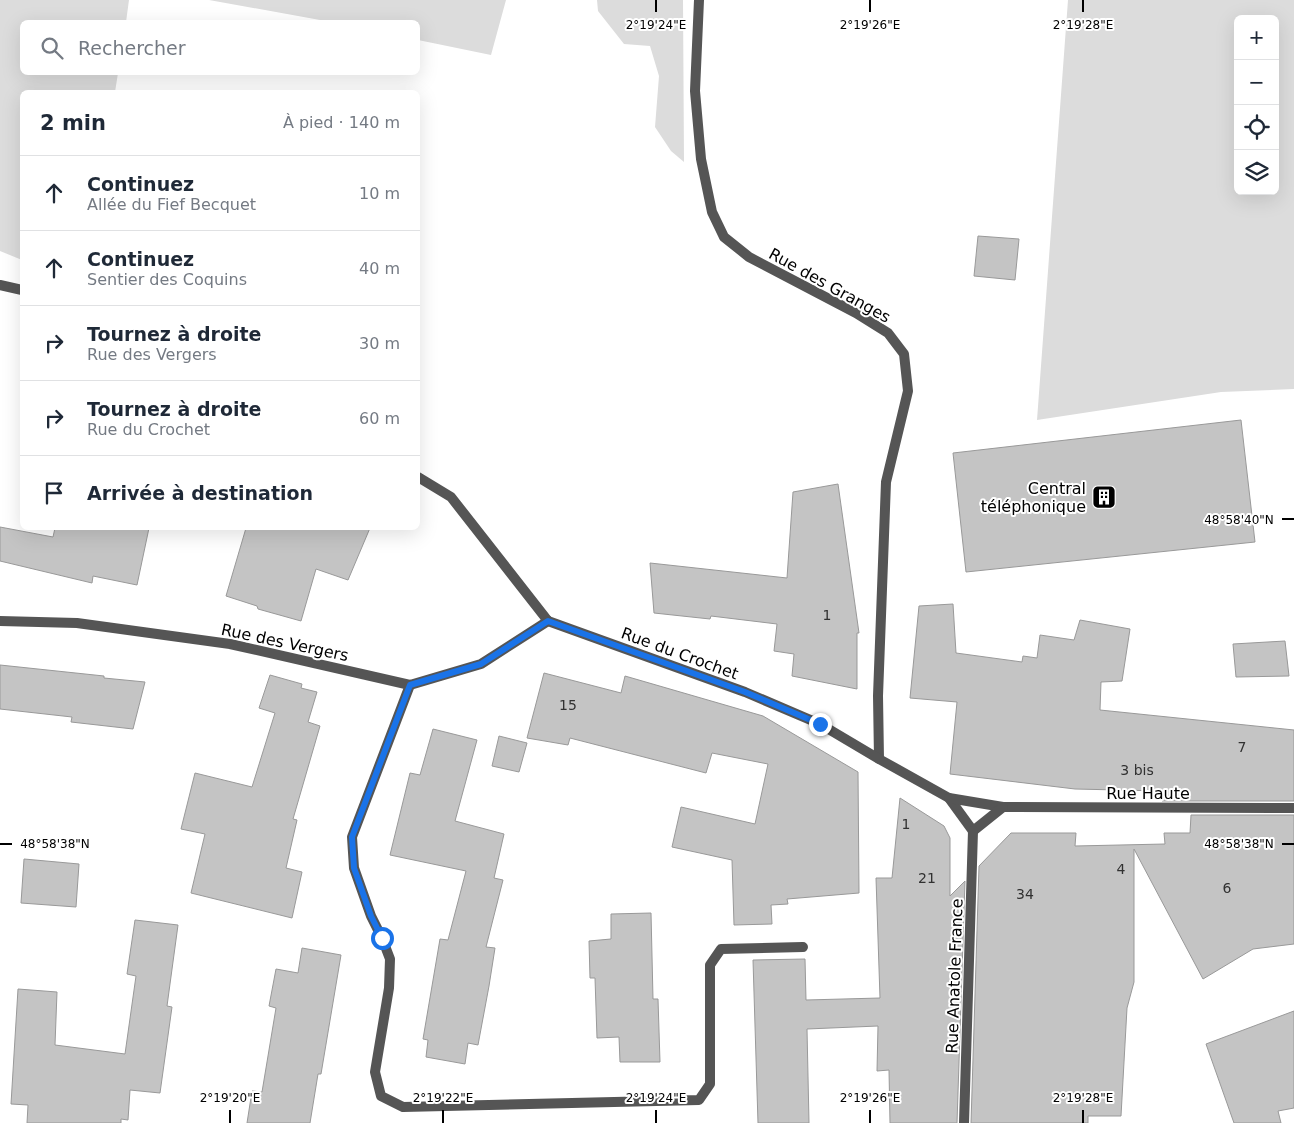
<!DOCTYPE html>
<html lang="fr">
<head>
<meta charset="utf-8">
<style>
  :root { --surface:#fff; --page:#f6f6f7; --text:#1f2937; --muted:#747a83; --line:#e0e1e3 }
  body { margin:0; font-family:"DejaVu Sans",sans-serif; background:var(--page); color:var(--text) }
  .controls { position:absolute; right:15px; top:15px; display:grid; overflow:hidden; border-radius:8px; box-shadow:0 5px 20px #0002 }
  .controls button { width:45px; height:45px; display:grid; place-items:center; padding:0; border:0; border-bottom:1px solid var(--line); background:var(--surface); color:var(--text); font:25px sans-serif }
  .stop { position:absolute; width:15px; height:15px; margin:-11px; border:4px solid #1a73e8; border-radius:50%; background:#fff }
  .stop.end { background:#1a73e8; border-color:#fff; box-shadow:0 1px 5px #0008 }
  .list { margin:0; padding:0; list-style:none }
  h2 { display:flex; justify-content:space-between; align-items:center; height:65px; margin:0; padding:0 20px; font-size:21px }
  h2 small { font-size:16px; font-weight:400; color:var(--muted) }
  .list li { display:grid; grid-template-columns:32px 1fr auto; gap:15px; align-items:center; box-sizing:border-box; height:75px; padding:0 20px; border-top:1px solid var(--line) }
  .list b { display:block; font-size:19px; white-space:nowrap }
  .list p { margin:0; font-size:16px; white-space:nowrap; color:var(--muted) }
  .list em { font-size:16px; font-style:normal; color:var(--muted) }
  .icon { flex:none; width:28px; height:28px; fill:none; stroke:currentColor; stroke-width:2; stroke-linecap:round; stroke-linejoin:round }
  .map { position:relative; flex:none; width:1294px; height:1123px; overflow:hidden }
  .search { position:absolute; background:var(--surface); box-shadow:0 5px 20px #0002; left:20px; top:20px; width:400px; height:55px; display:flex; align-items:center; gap:12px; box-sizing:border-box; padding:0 18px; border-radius:8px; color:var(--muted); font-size:19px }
  .panel { position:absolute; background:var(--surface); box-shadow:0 5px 20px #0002; left:20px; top:90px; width:400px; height:440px; border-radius:8px }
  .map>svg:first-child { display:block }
</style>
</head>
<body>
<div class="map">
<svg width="1294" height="1123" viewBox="0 0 1294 1123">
  <rect width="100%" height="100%" fill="#fff"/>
  <!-- green -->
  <g fill="#dcdcdc" fill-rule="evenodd">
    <polygon points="0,0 129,0 126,22 22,22 22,72 118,73 115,92 22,92 22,260 0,251"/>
    <polygon points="209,0 506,0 491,55 418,40 418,22 331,22"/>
    <polygon points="597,0 683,0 684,162 671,151 655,127 659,76 650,46 624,44 598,11"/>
    <path d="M1068,0h226v389l-73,3 -184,28zM1238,19h37v172h-37z"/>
  </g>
  <!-- building -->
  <g fill="#c4c4c4" stroke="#999">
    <polygon points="978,236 1019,239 1015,280 974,276"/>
    <polygon points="1241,420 1255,542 966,572 953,453"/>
    <polygon points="838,484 859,633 857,633 857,689 792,676 794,654 774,651 777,624 711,616 710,619 654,613 650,563 787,578 793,492"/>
    <polygon points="0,527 53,537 55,528 149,528 137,585 93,576 92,583 0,561"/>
    <polygon points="246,528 370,528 348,580 316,569 301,621 258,609 257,606 226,596"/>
    <polygon points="953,604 956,653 1022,662 1023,656 1037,658 1040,635 1074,640 1080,620 1130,629 1122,681 1101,682 1100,710 1294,730 1294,801 1162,801 1162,791 1075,789 950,774 957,702 910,698 919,606"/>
    <polygon points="1285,641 1289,676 1236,677 1233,644"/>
    <polygon points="0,665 104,676 104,678 145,682 133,729 71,722 72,717 0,709"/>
    <polygon points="544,673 621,693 625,676 763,716 858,772 859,893 787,899 788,904 771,905 772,924 734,925 732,860 672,847 681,807 755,824 768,764 712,753 706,773 570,738 568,745 527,738"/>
    <polygon points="270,675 302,684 301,688 317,692 308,722 320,726 293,819 297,820 286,868 302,872 292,918 191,893 205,834 181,829 195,773 252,787 275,713 259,708"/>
    <polygon points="433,729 477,740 455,821 504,834 494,878 503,880 486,947 495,948 489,986 478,1045 468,1043 465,1064 426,1057 428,1040 423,1039 440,939 448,940 466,871 390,855 410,773 420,775"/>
    <polygon points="499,736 527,743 519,772 492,766"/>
    <polygon points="900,798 944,826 950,838 950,896 965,881 957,1123 890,1123 889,1070 877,1071 878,1026 807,1029 809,1123 758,1123 753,960 805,959 806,1000 880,998 876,878 892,878"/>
    <polygon points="1191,815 1294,815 1294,944 1253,949 1203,979 1134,849 1134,982 1127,1008 1121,1116 1088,1116 1088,1123 971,1123 979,866 1011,833 1076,833 1075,846 1165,844 1164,833 1190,833"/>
    <polygon points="24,859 79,864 76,907 21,903"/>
    <polygon points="651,913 653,999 658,999 660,1062 620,1062 619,1037 597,1038 595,978 590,978 589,941 611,939 611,914"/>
    <polygon points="135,920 178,925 167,1006 172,1007 160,1093 130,1090 128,1120 121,1119 121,1123 27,1123 28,1105 11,1104 18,989 57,992 55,1045 125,1054 136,976 127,974"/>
    <polygon points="302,948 341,955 321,1074 318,1074 310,1123 247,1123 252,1091 262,1092 276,1008 269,1006 276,969 298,973"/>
    <polygon points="1294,1011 1294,1108 1278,1111 1281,1123 1234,1123 1206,1044"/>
  </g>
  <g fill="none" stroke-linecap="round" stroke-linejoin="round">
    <!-- minor -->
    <g stroke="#555" stroke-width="10">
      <polyline points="699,0 695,91 701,159 712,212 724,237 749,257 856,313 888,333 904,354 908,391 886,482 878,696 879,759"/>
      <polyline points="0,285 22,290"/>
      <polyline points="418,477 451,497 548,621"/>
      <polyline points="0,621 77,623 230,644 410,685 481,664 548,621"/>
      <polyline points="548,621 745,692 820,724 879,759 949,798 973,831"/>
      <polyline points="410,685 352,837 354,868 371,916 382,938 390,959 389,988 375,1072 381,1096 403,1107 699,1100 710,1084 710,965 721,949 803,947"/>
      <polyline points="949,798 1003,807 1294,808"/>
      <polyline points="973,831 1003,807"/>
      <polyline points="964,1123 973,831"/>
    </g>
  </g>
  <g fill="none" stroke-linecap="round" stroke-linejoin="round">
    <!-- route -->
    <polyline stroke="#1a73e8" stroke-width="6" points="382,938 371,916 354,868 352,837 410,685 481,664 548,621 745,692 820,724"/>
  </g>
  <!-- ticks -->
  <path fill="none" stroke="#000" stroke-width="2" d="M656,0v12M870,0v12M1083,0v12M1282,519h12M0,844h12M1282,844h12M230,1110v13M443,1110v13M656,1110v13M870,1110v13M1083,1110v13"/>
  <!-- icons -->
  <defs>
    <g id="building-square" transform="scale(1.25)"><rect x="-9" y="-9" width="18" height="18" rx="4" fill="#000" stroke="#fff"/><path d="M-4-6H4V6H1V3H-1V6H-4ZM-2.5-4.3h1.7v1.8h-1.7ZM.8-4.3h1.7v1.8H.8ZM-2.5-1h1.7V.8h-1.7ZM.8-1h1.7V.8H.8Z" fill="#fff"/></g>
  </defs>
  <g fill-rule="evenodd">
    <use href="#building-square" x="1104" y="497"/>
  </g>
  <g text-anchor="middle" stroke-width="4" stroke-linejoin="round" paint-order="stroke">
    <!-- number labels -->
    <g font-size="14" fill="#313131">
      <text x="827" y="620">1</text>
      <text x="568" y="710">15</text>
      <text x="1242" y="752">7</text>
      <text x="1137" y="775">3 bis</text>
      <text x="906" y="829">1</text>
      <text x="1121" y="874">4</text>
      <text x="927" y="883">21</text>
      <text x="1227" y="893">6</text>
      <text x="1025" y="899">34</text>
    </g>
    <!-- street labels -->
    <g font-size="16" fill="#000" stroke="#fff">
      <text transform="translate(830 285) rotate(29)" y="6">Rue des Granges</text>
      <text transform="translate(285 642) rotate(12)" y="6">Rue des Vergers</text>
      <text transform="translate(680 653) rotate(20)" y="6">Rue du Crochet</text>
      <text x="1148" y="799">Rue Haute</text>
      <text transform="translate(954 976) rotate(-88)" y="6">Rue Anatole France</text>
    </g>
    <!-- poi labels -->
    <g font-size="16" fill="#000" stroke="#fff" text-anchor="end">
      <text x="1086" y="494">Central<tspan x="1086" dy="18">téléphonique</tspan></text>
    </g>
  </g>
  <g font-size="12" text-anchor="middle" fill="#000" stroke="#fff" stroke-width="4" stroke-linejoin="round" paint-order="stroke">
    <text x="656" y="29">2°19'24"E</text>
    <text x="870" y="29">2°19'26"E</text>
    <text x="1083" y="29">2°19'28"E</text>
    <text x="1239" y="524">48°58'40"N</text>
    <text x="55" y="848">48°58'38"N</text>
    <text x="1239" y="848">48°58'38"N</text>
    <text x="230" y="1102">2°19'20"E</text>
    <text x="443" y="1102">2°19'22"E</text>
    <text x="656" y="1102">2°19'24"E</text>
    <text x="870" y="1102">2°19'26"E</text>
    <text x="1083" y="1102">2°19'28"E</text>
  </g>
</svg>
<div class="controls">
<button>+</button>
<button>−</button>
<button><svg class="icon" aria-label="locate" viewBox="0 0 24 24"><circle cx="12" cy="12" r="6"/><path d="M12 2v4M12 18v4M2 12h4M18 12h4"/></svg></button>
<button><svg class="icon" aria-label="layers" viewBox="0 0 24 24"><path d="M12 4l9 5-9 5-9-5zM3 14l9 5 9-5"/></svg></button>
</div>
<div class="stop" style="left:382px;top:938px"></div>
<div class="stop end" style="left:820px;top:724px"></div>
<div class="search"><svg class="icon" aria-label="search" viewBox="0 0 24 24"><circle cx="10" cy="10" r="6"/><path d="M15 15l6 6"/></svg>Rechercher</div>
<section class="panel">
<h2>2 min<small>À pied · 140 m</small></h2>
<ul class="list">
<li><svg class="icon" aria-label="ahead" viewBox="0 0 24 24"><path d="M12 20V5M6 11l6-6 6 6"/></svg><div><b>Continuez</b><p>Allée du Fief Becquet</p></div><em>10 m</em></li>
<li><svg class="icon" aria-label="ahead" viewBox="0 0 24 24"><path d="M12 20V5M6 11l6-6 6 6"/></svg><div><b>Continuez</b><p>Sentier des Coquins</p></div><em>40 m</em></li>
<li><svg class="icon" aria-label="right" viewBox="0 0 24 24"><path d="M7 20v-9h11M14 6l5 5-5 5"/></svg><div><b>Tournez à droite</b><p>Rue des Vergers</p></div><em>30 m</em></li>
<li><svg class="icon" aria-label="right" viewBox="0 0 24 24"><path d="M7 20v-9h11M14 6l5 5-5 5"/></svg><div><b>Tournez à droite</b><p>Rue du Crochet</p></div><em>60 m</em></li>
<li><svg class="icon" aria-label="arrive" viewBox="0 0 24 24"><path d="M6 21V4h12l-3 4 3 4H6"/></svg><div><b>Arrivée à destination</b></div></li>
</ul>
</section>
</div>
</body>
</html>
